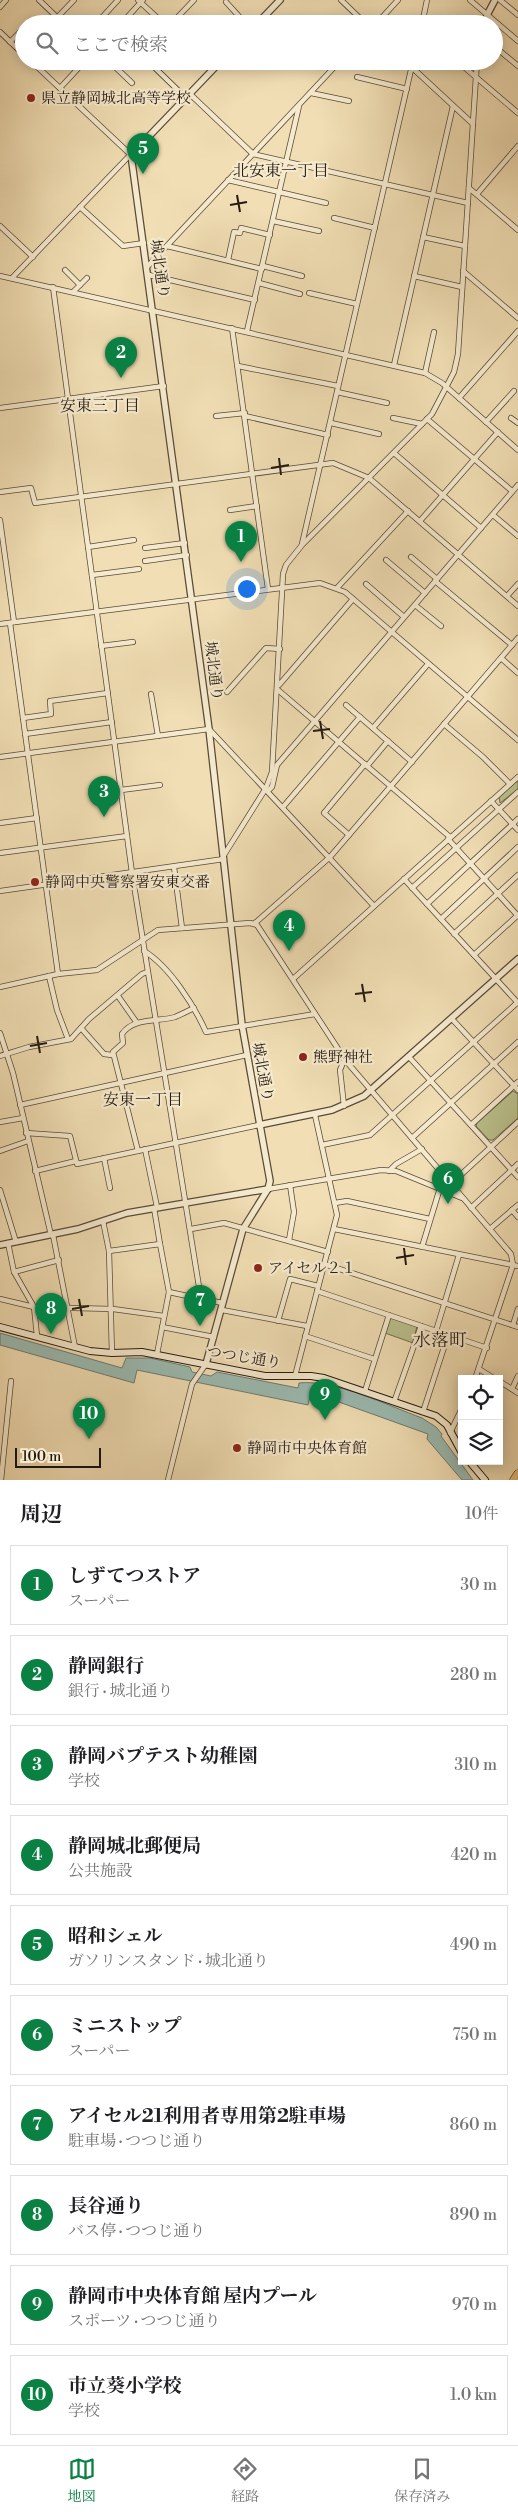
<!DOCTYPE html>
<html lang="ja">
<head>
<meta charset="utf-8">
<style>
  :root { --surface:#fff; --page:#f6f6f6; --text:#202124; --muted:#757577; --line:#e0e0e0; --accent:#0b8043 }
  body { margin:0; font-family:"Libre Bodoni","Noto Serif JP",serif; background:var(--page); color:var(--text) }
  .controls { position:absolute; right:15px; bottom:15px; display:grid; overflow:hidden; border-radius:0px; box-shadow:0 2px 12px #0003 }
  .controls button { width:45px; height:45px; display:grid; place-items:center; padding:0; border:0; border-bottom:1px solid var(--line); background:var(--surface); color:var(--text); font:25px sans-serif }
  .scale { position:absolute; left:15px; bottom:12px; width:86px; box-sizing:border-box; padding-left:5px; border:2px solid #251a11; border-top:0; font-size:14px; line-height:18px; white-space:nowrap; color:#251a11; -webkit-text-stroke:4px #f6eace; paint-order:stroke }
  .you { position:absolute; left:246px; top:588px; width:18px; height:18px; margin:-12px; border:4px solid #fff; border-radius:50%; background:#1a73e8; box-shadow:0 0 0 8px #1a73e833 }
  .badge { display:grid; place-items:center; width:32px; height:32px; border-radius:50%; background:var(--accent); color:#fff; font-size:16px; font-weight:700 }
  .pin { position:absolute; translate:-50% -41px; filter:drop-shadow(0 1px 2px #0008) }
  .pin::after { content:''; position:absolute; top:26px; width:18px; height:15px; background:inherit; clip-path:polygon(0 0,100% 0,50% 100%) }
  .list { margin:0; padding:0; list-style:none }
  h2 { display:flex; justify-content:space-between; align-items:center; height:65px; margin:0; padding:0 20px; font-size:21px }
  h2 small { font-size:16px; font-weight:400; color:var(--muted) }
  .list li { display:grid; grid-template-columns:32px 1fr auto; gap:15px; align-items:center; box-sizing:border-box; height:80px; margin:0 10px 10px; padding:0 10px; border:1px solid var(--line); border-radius:0px }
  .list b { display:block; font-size:19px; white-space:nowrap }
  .list p { margin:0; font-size:16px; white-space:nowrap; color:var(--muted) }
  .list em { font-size:16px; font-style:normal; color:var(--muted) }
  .icon { flex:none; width:28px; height:28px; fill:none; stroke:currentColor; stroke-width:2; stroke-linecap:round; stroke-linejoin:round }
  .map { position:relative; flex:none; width:518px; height:1480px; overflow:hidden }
  .search { position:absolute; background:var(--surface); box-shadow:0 2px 12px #0003; left:15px; right:15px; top:15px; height:55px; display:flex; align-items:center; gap:12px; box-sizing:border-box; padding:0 18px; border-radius:28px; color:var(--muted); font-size:19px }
  .sheet { height:965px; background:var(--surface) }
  nav { display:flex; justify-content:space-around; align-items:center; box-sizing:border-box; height:70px; border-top:1px solid var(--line); background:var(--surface); font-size:14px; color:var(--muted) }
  nav a { display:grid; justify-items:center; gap:2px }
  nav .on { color:var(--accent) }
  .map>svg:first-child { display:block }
</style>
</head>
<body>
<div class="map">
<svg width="518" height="1480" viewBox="0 0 518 1480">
  <rect width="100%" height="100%" fill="#f1deb4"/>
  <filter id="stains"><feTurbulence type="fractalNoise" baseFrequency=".004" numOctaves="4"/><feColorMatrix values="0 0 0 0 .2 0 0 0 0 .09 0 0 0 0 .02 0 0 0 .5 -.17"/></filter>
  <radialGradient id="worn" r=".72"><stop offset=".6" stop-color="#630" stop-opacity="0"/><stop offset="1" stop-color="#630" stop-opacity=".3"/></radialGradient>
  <!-- green -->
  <g fill="#bac18d" stroke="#706e4f">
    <polygon points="516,782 518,782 518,789 500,803 499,797"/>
    <polygon points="513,1091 518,1094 518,1118 493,1140 489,1140 476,1126 477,1123"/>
    <polygon points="393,1318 417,1326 413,1343 385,1333 390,1319"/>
  </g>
  <!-- water -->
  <path fill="#9bbbb2" stroke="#6c7b72" d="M0,1333l122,35 4,-10h24l40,9 2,5 19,4 6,-4 81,16 1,-5c35,-4 90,23 123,35l14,9 6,7 -1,2 32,44h-11l-35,-41 1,-5 -117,-42 -3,13 -171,-35 -3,13 -134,-38z"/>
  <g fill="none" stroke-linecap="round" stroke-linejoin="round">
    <!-- minor casing -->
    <g stroke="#584b3a" stroke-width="6">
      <g id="minor">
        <polyline points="39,0 64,24"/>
        <polyline points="138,0 164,24"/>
        <polyline points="341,0 366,24"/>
        <polyline points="470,0 518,41"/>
        <polyline points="500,0 518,15"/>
        <polyline points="226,2 246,24"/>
        <polyline points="0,7 6,0"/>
        <polyline points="28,24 29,23"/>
        <polyline points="51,24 74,0"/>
        <polyline points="96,24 118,0"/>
        <polyline points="121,24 143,0"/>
        <polyline points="171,24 194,0"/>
        <polyline points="376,24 398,0"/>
        <polyline points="422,24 427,0"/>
        <polyline points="483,24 487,15"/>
        <polyline points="0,32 24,55"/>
        <polyline points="10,42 24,28"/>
        <polyline points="494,46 518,66"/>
        <polyline points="31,61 131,155"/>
        <polyline points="109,61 132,83"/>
        <polyline points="205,61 213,69"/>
        <polyline points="405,61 473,124"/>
        <polyline points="457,61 518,113"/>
        <polyline points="152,65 186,98"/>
        <polyline points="357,77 407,89"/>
        <polyline points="60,88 85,61"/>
        <polyline points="311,93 349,101"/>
        <polyline points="190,94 253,154 468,203"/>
        <polyline points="228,180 326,203"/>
        <polyline points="469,188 518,230"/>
        <polyline points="477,194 518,146"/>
        <polyline points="80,207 123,246 144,243"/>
        <polyline points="334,218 375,228"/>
        <polyline points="273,221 319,231"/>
        <polyline points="0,226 33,257"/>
        <polyline points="423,237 465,246"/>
        <polyline points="167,246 262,269"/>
        <polyline points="228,260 234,232 240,233 241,228 270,235"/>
        <polyline points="148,266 340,61"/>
        <polyline points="263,266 302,276"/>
        <polyline points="65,270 80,285"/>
        <polyline points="463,271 518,318"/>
        <polyline points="149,275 255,300"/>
        <polyline points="0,276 425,373 442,383 518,450"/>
        <polyline points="414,276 462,287"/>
        <polyline points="12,278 131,154"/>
        <polyline points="259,283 300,294"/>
        <polyline points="53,287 132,873 201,1299 169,1292 160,1244 109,1251"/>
        <polyline points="73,292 87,278"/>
        <polyline points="309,293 357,304"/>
        <polyline points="232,328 268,589"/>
        <polyline points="247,331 299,106"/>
        <polyline points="394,365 453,106"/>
        <polyline points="238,366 338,386"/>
        <polyline points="425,373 434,332"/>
        <polyline points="337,392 387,403"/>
        <polyline points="459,398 518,331"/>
        <polyline points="0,408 164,386"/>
        <polyline points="216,416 245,413"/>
        <polyline points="245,416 328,435"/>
        <polyline points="393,418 422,424"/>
        <polyline points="511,418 518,423"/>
        <polyline points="427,419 512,491"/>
        <polyline points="486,422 514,391"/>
        <polyline points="331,423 379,434"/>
        <polyline points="394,453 481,528"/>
        <polyline points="0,492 31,488 35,503 333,463 369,478 518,606"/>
        <polyline points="230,510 257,506"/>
        <polyline points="493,515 518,536"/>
        <polyline points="0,520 14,622"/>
        <polyline points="420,521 498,432"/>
        <polyline points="302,544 413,61"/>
        <polyline points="88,547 134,540"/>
        <polyline points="145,548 185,543"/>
        <polyline points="411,557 437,579"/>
        <polyline points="386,560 425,593"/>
        <polyline points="145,561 187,555"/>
        <polyline points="92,575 139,569"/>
        <polyline points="435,581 512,645"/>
        <polyline points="366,584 404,617"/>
        <polyline points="337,588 408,511"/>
        <polyline points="507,596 518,584"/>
        <polyline points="415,605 441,626"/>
        <polyline points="10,623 58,974"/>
        <polyline points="0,624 320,583 345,592 518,740"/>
        <polyline points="101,646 133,642"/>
        <polyline points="501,658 518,673"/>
        <polyline points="279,685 353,599"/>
        <polyline points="278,690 450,837"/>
        <polyline points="227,692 266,648 280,649"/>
        <polyline points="151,694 158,736"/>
        <polyline points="346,705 412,762"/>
        <polyline points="23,718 51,714 50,701 108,693"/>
        <polyline points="444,724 483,757 510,784"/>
        <polyline points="373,728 428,664"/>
        <polyline points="25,734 112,722"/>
        <polyline points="0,757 209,729 374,906"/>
        <polyline points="367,766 388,741"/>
        <polyline points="121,790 160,785"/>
        <polyline points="268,791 272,787 277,765 518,485"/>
        <polyline points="491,801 518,830"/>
        <polyline points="283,807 360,717"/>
        <polyline points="0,823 37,818"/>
        <polyline points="349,835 324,813 365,764"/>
        <polyline points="448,839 518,916"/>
        <polyline points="0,853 127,836"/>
        <polyline points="224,855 266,788 272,772 283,574 286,565 302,545 432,414 454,372 458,354 477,61"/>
        <polyline points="174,867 182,928"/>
        <polyline points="404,879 518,1003"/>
        <polyline points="412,888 518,792"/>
        <polyline points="0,891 224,859"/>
        <polyline points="427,904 518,819"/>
        <polyline points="441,919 518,847"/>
        <polyline points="255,923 330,857 518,638"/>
        <polyline points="454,934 518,875"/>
        <path d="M144,951c25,15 50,54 62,81l109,-18"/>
        <polyline points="474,955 518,915"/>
        <polyline points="49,976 57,1010 68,1039"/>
        <polyline points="293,979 518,777"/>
        <polyline points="0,987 58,974 97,970 158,930 250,923 257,925 346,1061 511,1254 513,1265 475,1379"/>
        <polyline points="118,996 137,1023"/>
        <polyline points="452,1019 518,1090"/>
        <polyline points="81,1028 104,1054 112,1055"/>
        <polyline points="0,1033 13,1073 51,1235"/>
        <polyline points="0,1056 29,1047 71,1039 89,1019 142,974 147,972"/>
        <polyline points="409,1057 518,1177"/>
        <polyline points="20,1105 247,1055"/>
        <polyline points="344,1106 340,1070 345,1058"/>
        <polyline points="0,1122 23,1118"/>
        <polyline points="471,1125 518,1082"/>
        <polyline points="26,1133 70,1136 77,1164 259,1125"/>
        <polyline points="412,1138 518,1042"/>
        <polyline points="322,1145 370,1135 518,1002"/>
        <polyline points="145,1149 157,1207"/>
        <polyline points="0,1151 28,1141"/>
        <path d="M138,1151l-25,-99 10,-9 -1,-9c11,-17 37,-12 53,-17 7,-3 13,-6 19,-9"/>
        <polyline points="104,1158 110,1188"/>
        <polyline points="35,1171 76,1161"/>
        <polyline points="389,1171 396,1164 422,1149"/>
        <polyline points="452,1183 518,1122"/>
        <polyline points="268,1189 381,1170 396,1171 462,1198"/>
        <polyline points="0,1190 16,1242"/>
        <polyline points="335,1203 347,1201 430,1219"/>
        <polyline points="154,1208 160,1244"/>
        <polyline points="471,1208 518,1164"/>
        <polyline points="512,1210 518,1217"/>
        <polyline points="103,1221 109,1251 112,1353"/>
        <polyline points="191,1229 224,1223 328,1252"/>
        <polyline points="334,1229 518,1266"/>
        <polyline points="490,1229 518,1205"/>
        <polyline points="53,1235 75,1347"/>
        <polyline points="289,1240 294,1212 290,1185"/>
        <polyline points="8,1243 14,1272 34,1307 37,1336"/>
        <polyline points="422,1247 440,1188"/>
        <polyline points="324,1264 518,1327"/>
        <polyline points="14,1272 59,1260"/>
        <polyline points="317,1291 487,1348"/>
        <polyline points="0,1299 34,1307 113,1309 164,1316"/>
        <polyline points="201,1299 223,1303"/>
        <polyline points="222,1310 307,1326"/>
        <polyline points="278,1321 290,1279 318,1286"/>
        <polyline points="513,1325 518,1309"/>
        <polyline points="162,1327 214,1337"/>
        <polyline points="436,1331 459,1255"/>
        <polyline points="305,1336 374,1359"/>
        <polyline points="157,1354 169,1292"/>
        <polyline points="479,1369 495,1379"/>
        <polyline points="295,1376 337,1215 315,1115"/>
        <polyline points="499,1381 518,1393"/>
        <polyline points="512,1389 518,1376"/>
        <polyline points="365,1391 389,1315"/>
        <polyline points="394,1402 421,1326"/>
        <polyline points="423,1412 448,1335"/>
        <polyline points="450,1433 462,1408"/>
        <polyline points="1,1480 11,1381"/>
        <polyline points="168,1480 192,1384 206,1364"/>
      </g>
    </g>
    <!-- tertiary casing -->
    <g stroke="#584b3a" stroke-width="8">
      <g id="tertiary">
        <polyline points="487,15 495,0"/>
        <polyline points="257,24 280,0"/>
        <polyline points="259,1125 332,1110 364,1096 518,959"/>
        <polyline points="0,1245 78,1229 127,1213 268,1189"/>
        <polyline points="206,1364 243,1229 268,1189 270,1181 242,1025 209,729 131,155 221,61"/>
      </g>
    </g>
    <!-- secondary casing -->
    <g stroke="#251a11" stroke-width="8">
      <g id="secondary">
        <polyline points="0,1327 90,1351 112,1353 142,1352 265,1376 311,1376 324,1378 436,1416 447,1425 462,1453"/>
        <polyline points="469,1461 485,1480"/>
      </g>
    </g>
    <!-- primary casing -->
    <g stroke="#251a11" stroke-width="9">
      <polyline id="primary" points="514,1480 518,1474"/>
    </g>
    <!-- minor -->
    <use href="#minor" stroke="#f6eace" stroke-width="4.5"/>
    <!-- tertiary -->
    <use href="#tertiary" stroke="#f6eace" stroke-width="5.5"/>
    <!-- secondary -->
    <use href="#secondary" stroke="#f6eace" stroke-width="6"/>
    <!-- primary -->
    <use href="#primary" stroke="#e8bf7a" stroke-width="8"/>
  </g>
  <!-- ticks -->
  <path fill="none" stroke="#251a11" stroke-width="2" d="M237,195l3,17M230,205l17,-3M279,458l2,17M271,468l18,-3M320,721l3,18M313,731l17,-2M362,984l3,18M355,994l17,-2M37,1036l3,17M30,1046l17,-3M404,1248l2,17M396,1258l18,-3M79,1299l3,17M72,1309l17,-3"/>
  <!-- markers -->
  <g fill="#8f2418" stroke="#f6eace" stroke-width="2">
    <circle cx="31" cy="98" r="5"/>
    <circle cx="35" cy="882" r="5"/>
    <circle cx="303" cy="1057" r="5"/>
    <circle cx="258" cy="1268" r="5"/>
    <circle cx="237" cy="1448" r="5"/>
  </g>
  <g text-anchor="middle" stroke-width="4.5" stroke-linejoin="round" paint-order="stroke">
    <!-- poi labels -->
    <g font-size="15" fill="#251a11" stroke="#f6eace" text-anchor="start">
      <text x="41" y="103">県立静岡城北高等学校</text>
      <text x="45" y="887">静岡中央警察署安東交番</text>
      <text x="313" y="1062">熊野神社</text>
      <text x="268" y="1273">アイセル２１</text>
      <text x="247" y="1453">静岡市中央体育館</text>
    </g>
    <!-- street labels -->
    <g font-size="15" fill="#251a11" stroke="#f6eace">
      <text transform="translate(160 269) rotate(82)" y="5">城北通り</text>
      <text transform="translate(214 671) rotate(83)" y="5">城北通り</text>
      <text transform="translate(263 1072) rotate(80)" y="5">城北通り</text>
      <text transform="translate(244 1357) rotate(9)" y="5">つつじ通り</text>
    </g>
    <!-- neighbourhood labels -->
    <g font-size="16" fill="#251a11" stroke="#f6eace">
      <text x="281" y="176">北安東一丁目</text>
      <text x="100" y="411">安東三丁目</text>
      <text x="143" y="1105">安東一丁目</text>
    </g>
    <!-- quarter labels -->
    <g font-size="18" fill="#251a11" stroke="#f6eace">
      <text x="440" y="1346">水落町</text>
    </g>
  </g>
  <rect width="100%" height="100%" filter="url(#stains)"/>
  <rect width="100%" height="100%" fill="url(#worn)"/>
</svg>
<div class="controls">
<button><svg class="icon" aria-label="locate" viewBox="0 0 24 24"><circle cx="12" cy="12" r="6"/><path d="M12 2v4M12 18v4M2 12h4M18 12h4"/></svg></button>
<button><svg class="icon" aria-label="layers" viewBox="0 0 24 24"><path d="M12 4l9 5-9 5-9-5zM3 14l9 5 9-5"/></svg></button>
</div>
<div class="scale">100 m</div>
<div class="you"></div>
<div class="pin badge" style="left:241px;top:562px">1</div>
<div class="pin badge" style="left:121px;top:378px">2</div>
<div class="pin badge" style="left:104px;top:817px">3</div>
<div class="pin badge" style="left:289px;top:951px">4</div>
<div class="pin badge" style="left:143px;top:174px">5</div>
<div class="pin badge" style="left:448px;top:1204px">6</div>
<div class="pin badge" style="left:200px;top:1326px">7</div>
<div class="pin badge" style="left:51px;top:1334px">8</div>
<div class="pin badge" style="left:325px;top:1420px">9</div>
<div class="pin badge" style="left:89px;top:1439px">10</div>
<div class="search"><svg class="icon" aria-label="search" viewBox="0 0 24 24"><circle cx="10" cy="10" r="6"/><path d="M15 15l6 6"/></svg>ここで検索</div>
</div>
<section class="sheet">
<h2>周辺<small>10件</small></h2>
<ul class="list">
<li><span class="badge">1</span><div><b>しずてつストア</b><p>スーパー</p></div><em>30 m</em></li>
<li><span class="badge">2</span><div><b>静岡銀行</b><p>銀行 · 城北通り</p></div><em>280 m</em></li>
<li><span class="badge">3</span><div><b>静岡バプテスト幼稚園</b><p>学校</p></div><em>310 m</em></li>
<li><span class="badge">4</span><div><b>静岡城北郵便局</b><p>公共施設</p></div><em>420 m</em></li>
<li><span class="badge">5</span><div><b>昭和シェル</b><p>ガソリンスタンド · 城北通り</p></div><em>490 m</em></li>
<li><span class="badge">6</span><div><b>ミニストップ</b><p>スーパー</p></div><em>750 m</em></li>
<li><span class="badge">7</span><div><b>アイセル21利用者専用第2駐車場</b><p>駐車場 · つつじ通り</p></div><em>860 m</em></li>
<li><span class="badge">8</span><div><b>長谷通り</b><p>バス停 · つつじ通り</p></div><em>890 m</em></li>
<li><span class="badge">9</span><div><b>静岡市中央体育館 屋内プール</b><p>スポーツ · つつじ通り</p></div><em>970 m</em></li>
<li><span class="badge">10</span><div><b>市立葵小学校</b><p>学校</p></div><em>1.0 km</em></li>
</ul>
</section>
<nav>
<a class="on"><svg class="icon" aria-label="map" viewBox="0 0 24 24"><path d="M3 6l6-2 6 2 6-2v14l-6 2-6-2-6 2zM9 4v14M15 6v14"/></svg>地図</a>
<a><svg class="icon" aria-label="directions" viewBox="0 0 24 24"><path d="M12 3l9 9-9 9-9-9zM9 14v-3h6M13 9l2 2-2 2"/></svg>経路</a>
<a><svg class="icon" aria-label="saved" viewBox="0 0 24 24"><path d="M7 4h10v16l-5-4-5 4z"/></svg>保存済み</a>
</nav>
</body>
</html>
